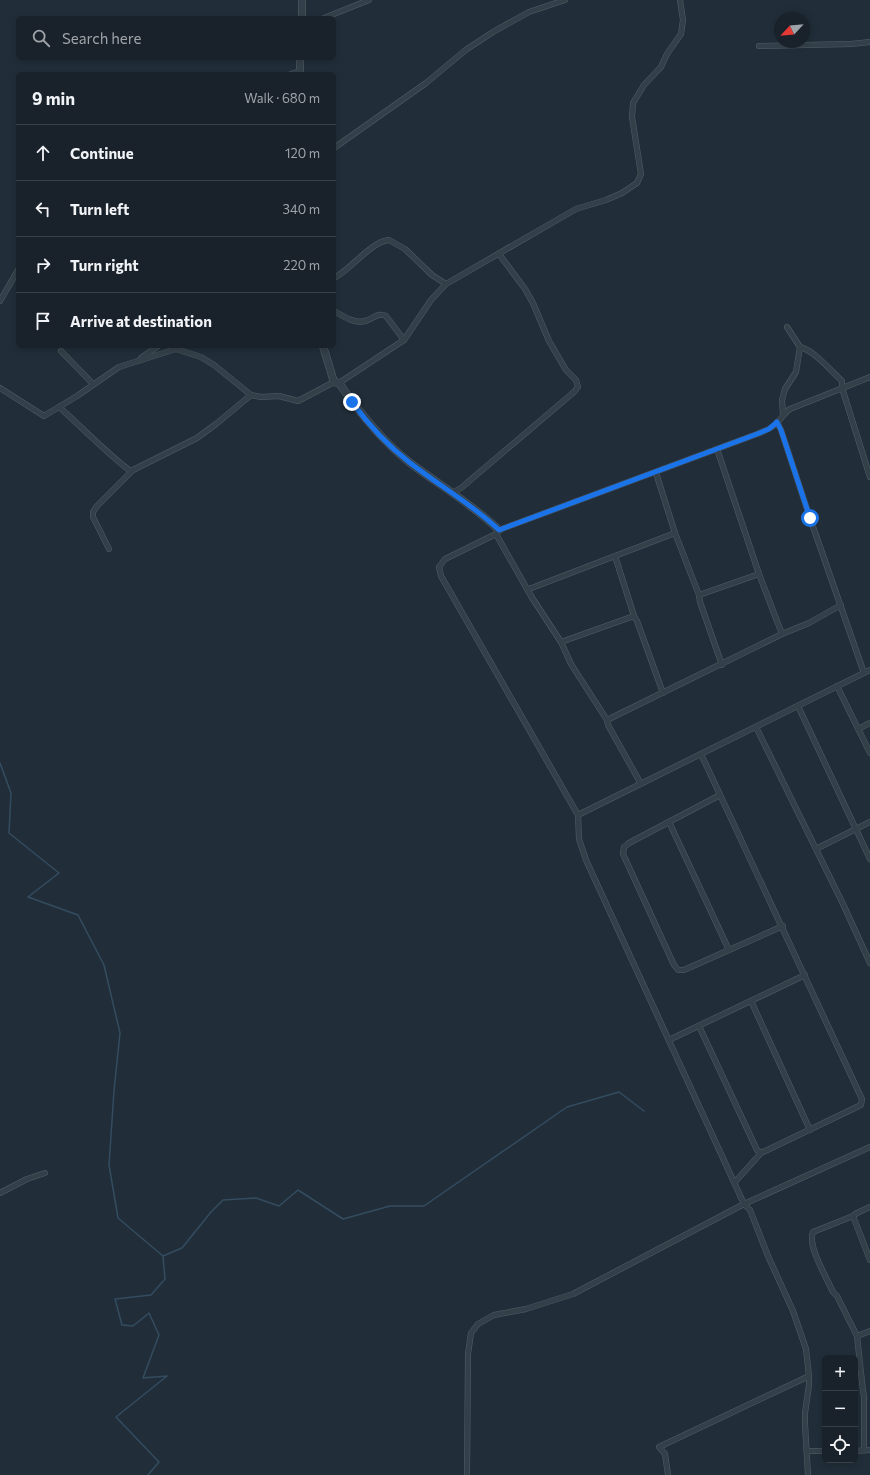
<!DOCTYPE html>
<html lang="en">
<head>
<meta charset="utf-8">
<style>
  :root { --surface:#19222b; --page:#222a33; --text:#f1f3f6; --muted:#9fa4a9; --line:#373f47 }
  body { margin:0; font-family:Commissioner,sans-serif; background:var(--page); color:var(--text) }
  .controls { position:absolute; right:12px; bottom:12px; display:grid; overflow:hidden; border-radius:6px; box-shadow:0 2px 6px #0003 }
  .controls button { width:36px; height:36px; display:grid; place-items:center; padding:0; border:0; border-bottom:1px solid var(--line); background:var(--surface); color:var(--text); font:20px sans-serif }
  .compass { position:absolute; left:774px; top:12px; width:36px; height:36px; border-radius:50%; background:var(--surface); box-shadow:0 2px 6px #0003; rotate:244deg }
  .stop { position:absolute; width:12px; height:12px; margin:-9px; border:3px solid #1a73e8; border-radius:50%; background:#fff }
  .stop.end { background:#1a73e8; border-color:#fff; box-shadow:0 1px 4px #0008 }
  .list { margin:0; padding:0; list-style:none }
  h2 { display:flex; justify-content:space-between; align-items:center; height:52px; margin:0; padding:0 16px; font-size:17px }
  h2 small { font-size:13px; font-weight:400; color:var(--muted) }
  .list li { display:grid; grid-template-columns:26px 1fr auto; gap:12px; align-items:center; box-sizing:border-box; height:56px; padding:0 16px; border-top:1px solid var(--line) }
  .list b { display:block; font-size:15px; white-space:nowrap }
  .list em { font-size:13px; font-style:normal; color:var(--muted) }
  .icon { flex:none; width:22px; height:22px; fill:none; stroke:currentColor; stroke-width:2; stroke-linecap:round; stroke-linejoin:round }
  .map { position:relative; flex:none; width:870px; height:1475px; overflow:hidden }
  .search { position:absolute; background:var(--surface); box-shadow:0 2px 6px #0003; left:16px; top:16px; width:320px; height:44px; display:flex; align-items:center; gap:10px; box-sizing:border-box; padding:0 14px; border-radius:6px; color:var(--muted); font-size:15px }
  .panel { position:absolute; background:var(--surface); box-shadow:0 2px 6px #0003; left:16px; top:72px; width:320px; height:276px; border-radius:6px }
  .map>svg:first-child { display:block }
</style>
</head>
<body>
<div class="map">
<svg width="870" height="1475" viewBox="0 0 870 1475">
  <rect width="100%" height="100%" fill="#212e39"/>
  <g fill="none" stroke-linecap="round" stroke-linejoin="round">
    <!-- stream -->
    <g stroke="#344c60" stroke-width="1.5">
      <polyline points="0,763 11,793 9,833 59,873 28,897 78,915 104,965 120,1033 114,1091 109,1165 118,1218 163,1256 165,1279 151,1295 115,1299 122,1325 133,1326 149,1313 159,1335 143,1378 167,1376 116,1417 159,1462 148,1475"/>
      <polyline points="163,1256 182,1248 211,1212 223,1200 256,1198 279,1206 298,1190 343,1219 390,1206 424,1206 567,1107 619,1092 644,1111"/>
    </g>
    <!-- minor casing -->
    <g stroke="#525d67" stroke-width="6">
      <g id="minor">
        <polyline points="324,18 369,0"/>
        <polyline points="759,46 851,44 870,42"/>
        <polyline points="291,74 300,71"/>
        <polyline points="334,148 426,83 467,49 493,32 529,12 565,0"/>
        <path d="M334,278c18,-9 36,-36 55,-38l16,9 27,26 14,9"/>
        <polyline points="0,301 18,270"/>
        <path d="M334,311c9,5 20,13 31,10 8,-2 13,-9 21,-5l18,24"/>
        <path d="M787,327l13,20c15,4 31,24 42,34v7l28,89"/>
        <polyline points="61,351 93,384"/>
        <polyline points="141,358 158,346"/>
        <path d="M870,377l-80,32c-6,4 -8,9 -13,14 -6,6 -13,8 -20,11l-258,96 -3,4 -51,25 -6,8 2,9 137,239 1,24 7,21 158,344 126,-57"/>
        <polyline points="339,383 404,340 431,300 446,284 576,209 606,200 622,193 637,183 641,174 632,117 633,103 644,85 661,67 667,54 681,34 683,20 680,0"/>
        <polyline points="0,388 44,416 77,396 119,367 176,349 201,357 214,365 251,395 261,397 279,396 298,401 334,382"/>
        <path d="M59,407c24,21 45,44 70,63h4"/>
        <polyline points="783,414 782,400 785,389 796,372 800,347"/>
        <polyline points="777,422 781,430 810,518 864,673"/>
        <polyline points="717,449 759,574 782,634"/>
        <polyline points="656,473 675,533 699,595 700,602 722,665"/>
        <polyline points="452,493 461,488 574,392 578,387 576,380 566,370 549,341 533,303 525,289 499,254"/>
        <polyline points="496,534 531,596 561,642 571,664 607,720 608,725 641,784"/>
        <polyline points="109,549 93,517 93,512 97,506 133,470 197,438 216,424 251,395"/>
        <polyline points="615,556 634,616 637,621 663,693"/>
        <polyline points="529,589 675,533"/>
        <polyline points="699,595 759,574"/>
        <polyline points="561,642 634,616"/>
        <polyline points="837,686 870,753"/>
        <polyline points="798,706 870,859"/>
        <polyline points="607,720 782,634 809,623 841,605"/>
        <polyline points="756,727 843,904 870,963"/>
        <polyline points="858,729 870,723"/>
        <polyline points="720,795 629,843 624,847 623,854 674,965 678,970 684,970 783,926"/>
        <polyline points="578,815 870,670"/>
        <polyline points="669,822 729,950"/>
        <polyline points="816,849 870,822"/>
        <polyline points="751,1001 810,1130"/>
        <polyline points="699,1026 757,1150 761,1153 861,1105 862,1099 701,754"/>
        <polyline points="669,1040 805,975"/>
        <polyline points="735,1182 761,1153"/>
        <polyline points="0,1193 27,1179 45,1173"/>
        <polyline points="853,1216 870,1260"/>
        <polyline points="857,1336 870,1331"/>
        <path d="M864,1450v-54l-1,-5 -6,-55 -20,-40 -4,-4c-6,-14 -26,-46 -20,-60l40,-16 4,-3 13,-6"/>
        <polyline points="807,1451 825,1451"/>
        <polyline points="855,1451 870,1450"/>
        <polyline points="467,1475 468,1354 471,1333 478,1324 494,1315 526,1309 573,1294 744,1204 750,1210 768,1256 793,1311 806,1349 809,1376 659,1447 665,1454 668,1475"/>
        <polyline points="808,1475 805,1424 805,1413 809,1385 809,1376"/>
      </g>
    </g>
    <!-- tertiary casing -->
    <g stroke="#525d67" stroke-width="8">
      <g id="tertiary">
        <polyline points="302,18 302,0"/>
        <polyline points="300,74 300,58"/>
        <path d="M323,346l11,36 5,1c20,29 42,57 70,79 30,23 63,42 90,68"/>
      </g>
    </g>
    <!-- minor -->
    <use href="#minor" stroke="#344049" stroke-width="5"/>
    <!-- tertiary -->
    <use href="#tertiary" stroke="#344049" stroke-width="7"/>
  </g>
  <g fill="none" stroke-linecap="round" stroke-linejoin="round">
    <!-- route -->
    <path stroke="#1a73e8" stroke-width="5" d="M352,402c16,22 35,43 57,60 29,23 63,42 90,68l258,-96 12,-5 8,-7 4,8 29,88"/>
  </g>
</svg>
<div class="controls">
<button>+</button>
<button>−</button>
<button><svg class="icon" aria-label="locate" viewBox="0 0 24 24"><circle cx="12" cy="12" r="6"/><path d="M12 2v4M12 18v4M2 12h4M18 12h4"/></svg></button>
</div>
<svg class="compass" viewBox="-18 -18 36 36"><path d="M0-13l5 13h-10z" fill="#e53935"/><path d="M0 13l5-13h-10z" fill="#9fa4a9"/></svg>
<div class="stop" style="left:810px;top:518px"></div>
<div class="stop end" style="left:352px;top:402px"></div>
<div class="search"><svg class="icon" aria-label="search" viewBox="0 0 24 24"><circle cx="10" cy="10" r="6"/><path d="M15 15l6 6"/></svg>Search here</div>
<section class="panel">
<h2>9 min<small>Walk · 680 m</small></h2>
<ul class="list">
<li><svg class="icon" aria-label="ahead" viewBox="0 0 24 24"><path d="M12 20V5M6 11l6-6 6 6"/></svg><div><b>Continue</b></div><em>120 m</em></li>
<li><svg class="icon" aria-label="left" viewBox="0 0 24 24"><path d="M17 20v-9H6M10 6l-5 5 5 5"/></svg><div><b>Turn left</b></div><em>340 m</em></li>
<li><svg class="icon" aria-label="right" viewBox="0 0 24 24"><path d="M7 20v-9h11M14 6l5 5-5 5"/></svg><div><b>Turn right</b></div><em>220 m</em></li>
<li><svg class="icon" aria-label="arrive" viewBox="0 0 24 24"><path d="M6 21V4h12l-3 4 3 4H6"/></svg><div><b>Arrive at destination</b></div></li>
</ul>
</section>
</div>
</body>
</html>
